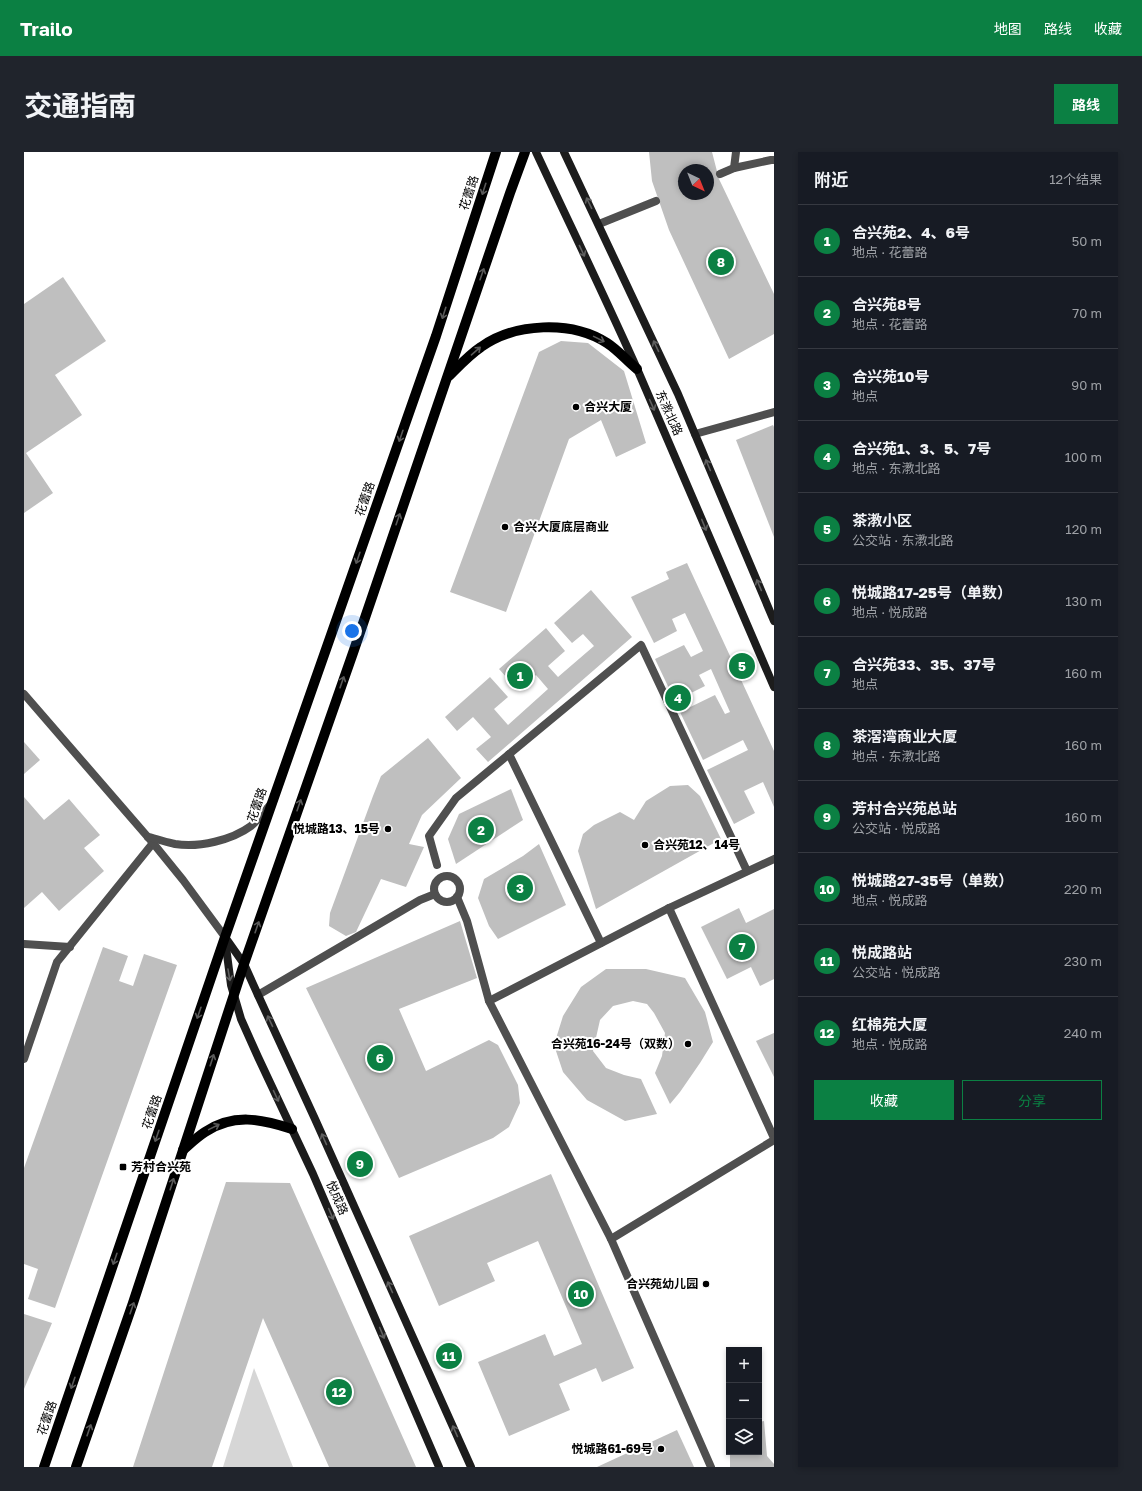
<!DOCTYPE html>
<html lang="zh">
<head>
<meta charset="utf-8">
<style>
  :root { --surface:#171b24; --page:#20242c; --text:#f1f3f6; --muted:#9ea1a6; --line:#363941; --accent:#0b8043 }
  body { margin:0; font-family:"Golos Text","Noto Sans SC",sans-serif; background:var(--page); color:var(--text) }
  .controls { position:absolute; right:12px; bottom:12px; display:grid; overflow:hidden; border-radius:0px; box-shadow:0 2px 6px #0003 }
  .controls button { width:36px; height:36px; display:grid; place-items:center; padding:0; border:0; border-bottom:1px solid var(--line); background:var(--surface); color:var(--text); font:20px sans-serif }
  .compass { position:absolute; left:654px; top:12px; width:36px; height:36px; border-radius:50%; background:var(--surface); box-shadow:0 2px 6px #0003; rotate:137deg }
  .you { position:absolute; left:328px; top:479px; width:14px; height:14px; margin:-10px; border:3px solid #fff; border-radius:50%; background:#1a73e8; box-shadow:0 0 0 6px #1a73e833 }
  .badge { display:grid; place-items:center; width:26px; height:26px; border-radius:50%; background:var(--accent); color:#fff; font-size:13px; font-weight:700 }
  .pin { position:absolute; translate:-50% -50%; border:2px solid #fff; box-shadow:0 1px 4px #0006 }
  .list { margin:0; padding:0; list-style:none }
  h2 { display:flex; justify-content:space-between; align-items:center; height:52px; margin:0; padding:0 16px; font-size:17px }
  h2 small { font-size:13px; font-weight:400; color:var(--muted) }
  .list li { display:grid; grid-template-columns:26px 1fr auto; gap:12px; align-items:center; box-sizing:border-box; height:72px; padding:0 16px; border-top:1px solid var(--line) }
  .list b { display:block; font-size:15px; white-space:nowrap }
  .list p { margin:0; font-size:13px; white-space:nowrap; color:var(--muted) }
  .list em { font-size:13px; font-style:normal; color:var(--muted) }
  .actions { display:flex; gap:8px; padding:12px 16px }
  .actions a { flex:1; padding:9px 0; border:1px solid var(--accent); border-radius:0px; text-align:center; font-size:14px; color:var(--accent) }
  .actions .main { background:var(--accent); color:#fff }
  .icon { flex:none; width:22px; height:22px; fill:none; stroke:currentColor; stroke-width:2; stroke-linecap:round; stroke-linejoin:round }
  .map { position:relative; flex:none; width:750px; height:1315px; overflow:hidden; border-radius:0px }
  header { display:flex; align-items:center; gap:24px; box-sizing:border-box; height:56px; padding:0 20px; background:var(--accent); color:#fff }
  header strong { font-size:19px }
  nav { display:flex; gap:22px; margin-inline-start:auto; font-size:14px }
  .intro { display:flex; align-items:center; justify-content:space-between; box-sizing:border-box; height:96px; padding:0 24px }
  h1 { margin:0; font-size:28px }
  .button { padding:10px 18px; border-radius:0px; background:var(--accent); color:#fff; font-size:14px; font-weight:700 }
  main { display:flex; gap:24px; padding:0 24px }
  aside { flex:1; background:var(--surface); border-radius:0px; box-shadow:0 2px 6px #0003 }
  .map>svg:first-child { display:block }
</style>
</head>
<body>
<header>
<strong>Trailo</strong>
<nav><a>地图</a><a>路线</a><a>收藏</a></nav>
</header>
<div class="intro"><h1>交通指南</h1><a class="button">路线</a></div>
<main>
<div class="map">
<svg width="750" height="1315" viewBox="0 0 750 1315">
  <rect width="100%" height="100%" fill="#fff"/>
  <!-- green -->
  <polygon fill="#d6d6d6" points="230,1216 269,1315 199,1315"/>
  <!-- building -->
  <g fill="#bfbfbf" fill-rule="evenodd">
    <path d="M625,0h63l7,27 55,115v40l-45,25 -60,-129 -17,-49zM660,18h24v24h-24z"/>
    <polygon points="39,125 82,189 31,223 58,263 2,301 29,341 0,361 0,152"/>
    <polygon points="537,189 564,191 600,219 622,291 592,305 577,268 545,287 482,460 426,440 515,200"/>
    <polygon points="749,273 750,275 750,385 712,288"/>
    <polygon points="663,411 750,599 750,655 739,630 720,639 731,661 710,672 683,618 724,598 719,588 679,608 656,560 691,543 701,562 706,560 687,517 675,523 681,534 651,549 631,507 660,493 667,505 679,499 661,461 648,467 653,479 630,491 607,445 645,427 642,420"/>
    <polygon points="567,438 608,485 464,610 452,597 467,585 449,565 433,579 421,565 466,525 484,545 470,557 484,573 524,537 512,523 494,538 475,517 522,476 541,499 524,514 534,525 570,494 559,482 548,491 530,471"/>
    <polygon points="404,586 437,626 398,663 385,692 400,695 382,735 357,727 332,780 322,784 305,774 306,761 349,644 357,624"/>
    <polygon points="0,590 16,608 0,622"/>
    <polygon points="664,633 676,644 697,687 572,757 554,699 559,682 570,673 596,660 610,668 622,649 646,634"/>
    <polygon points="487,637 499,668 432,712 424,687 435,662"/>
    <polygon points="0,645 20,668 45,647 76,683 60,696 80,719 35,759 18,740 0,756"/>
    <polygon points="515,692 542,753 474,787 465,774 454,746 460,727 499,704"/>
    <polygon points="715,756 722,771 750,757 750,827 736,834 727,815 703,827 677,775"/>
    <polygon points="436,769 453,826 375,857 402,919 465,888 474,893 494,933 496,951 485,975 469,986 375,1026 282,836"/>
    <polygon points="79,795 104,804 95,829 109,834 120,802 153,813 31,1156 4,1147 14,1117 0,1112 0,1016"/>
    <polygon points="582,817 622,817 661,826 681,860 689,890 676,911 656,940 646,952 631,921 638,904 641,881 630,861 623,852 609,849 589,854 576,868 569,899 582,916 600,923 617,927 633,962 601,969 563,948 539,920 530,893 539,864 557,835"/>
    <polygon points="750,881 750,925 732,889"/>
    <polygon points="527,1022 610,1216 578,1230 572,1216 535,1232 546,1258 485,1284 454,1210 521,1182 530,1204 558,1192 514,1089 463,1111 471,1129 415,1154 385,1084"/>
    <polygon points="202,1030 266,1031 392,1315 305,1315 239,1166 188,1315 109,1315"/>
    <polygon points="0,1162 28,1171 0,1237"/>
    <polygon points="740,1269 743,1304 750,1312 750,1315 706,1315 706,1300 735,1300 735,1270"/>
    <polygon points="653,1278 670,1315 573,1315"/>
  </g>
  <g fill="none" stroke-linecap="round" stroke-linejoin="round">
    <!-- lane -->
    <g stroke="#4f4f4f" stroke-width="8">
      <polyline points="710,16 747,8 750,8"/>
      <polyline points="696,22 710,16 712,0"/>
      <polyline points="575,72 632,49"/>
      <polyline points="671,282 750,260"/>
      <polyline points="485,602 577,791"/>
      <polyline points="413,713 405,684 432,646 617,493 723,719"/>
      <circle cx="423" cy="737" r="13"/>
      <polyline points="433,745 443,769 465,849 587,1087 687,1315"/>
      <polyline points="645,756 750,986"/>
      <polyline points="0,792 46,795"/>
      <polyline points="234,843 396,748 411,742"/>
      <polyline points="465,849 645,756 750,707"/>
      <polyline points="0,907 33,810 129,691"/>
      <polyline points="587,1087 750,988"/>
    </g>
    <!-- street -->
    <g stroke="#4f4f4f" stroke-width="8">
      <polyline points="0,542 129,691 159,728 201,785"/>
      <path d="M124,685c9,2 18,5 27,7 24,4 57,-4 76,-18 7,-6 13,-14 19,-21"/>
    </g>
    <!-- secondary -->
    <g stroke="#1c1c1c" stroke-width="8">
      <path d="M512,0c34,73 69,145 102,219 46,105 90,211 136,316"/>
      <polyline points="540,0 654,242 750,469"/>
      <polyline points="201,785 220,812 234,843 291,967 447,1315"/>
      <polyline points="201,787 207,833 217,867 234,905 289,1022 415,1315"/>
    </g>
    <!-- primary -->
    <g stroke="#000" stroke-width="10">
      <path d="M425,224c10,-10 20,-21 32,-29 34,-24 90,-27 126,-4 11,7 20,18 30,26"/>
      <path d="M159,998c7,-6 14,-13 22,-18 29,-19 56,-13 87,-3"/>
      <polyline points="20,1315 201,785 412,184 472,0"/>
      <polyline points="52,1315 109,1151 220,812 330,498 486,41 501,0"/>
    </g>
  </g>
  <!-- one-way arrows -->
  <defs><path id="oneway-shaft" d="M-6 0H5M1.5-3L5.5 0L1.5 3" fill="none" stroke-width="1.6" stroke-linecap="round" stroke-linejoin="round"/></defs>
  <g stroke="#595959">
    <use href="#oneway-shaft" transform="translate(460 37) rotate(108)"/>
    <use href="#oneway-shaft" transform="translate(458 122) rotate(-71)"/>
    <use href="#oneway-shaft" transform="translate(420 161) rotate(108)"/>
    <use href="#oneway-shaft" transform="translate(575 187) rotate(26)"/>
    <use href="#oneway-shaft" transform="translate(452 199) rotate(-41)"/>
    <use href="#oneway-shaft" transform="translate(377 284) rotate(109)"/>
    <use href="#oneway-shaft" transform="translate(374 367) rotate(-71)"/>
    <use href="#oneway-shaft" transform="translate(334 406) rotate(109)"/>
    <use href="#oneway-shaft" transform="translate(318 530) rotate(-71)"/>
    <use href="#oneway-shaft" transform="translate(275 653) rotate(-71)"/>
    <use href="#oneway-shaft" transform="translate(233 775) rotate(-71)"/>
    <use href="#oneway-shaft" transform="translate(175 861) rotate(109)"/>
    <use href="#oneway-shaft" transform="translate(188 908) rotate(-72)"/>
    <use href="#oneway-shaft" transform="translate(190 975) rotate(-26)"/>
    <use href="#oneway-shaft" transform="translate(133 984) rotate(109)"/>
    <use href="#oneway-shaft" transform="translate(148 1032) rotate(-72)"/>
    <use href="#oneway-shaft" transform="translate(91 1107) rotate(109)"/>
    <use href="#oneway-shaft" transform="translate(108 1156) rotate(-71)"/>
    <use href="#oneway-shaft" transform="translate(49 1231) rotate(109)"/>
    <use href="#oneway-shaft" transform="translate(65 1278) rotate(-71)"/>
  </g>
  <g stroke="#606060">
    <use href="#oneway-shaft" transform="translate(565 51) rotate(-116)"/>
    <use href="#oneway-shaft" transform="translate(558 99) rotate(65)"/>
    <use href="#oneway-shaft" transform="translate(632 194) rotate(-115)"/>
    <use href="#oneway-shaft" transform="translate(628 253) rotate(66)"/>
    <use href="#oneway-shaft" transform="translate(684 313) rotate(-113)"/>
    <use href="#oneway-shaft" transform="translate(680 373) rotate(68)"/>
    <use href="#oneway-shaft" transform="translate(735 433) rotate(-113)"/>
    <use href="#oneway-shaft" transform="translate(205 823) rotate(80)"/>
    <use href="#oneway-shaft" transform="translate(246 869) rotate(-115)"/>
    <use href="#oneway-shaft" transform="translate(252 944) rotate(65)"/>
    <use href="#oneway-shaft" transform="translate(300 987) rotate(-114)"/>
    <use href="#oneway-shaft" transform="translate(307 1062) rotate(67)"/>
    <use href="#oneway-shaft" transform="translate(366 1135) rotate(-114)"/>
    <use href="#oneway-shaft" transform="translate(358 1181) rotate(67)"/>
    <use href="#oneway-shaft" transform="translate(431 1279) rotate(-114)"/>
  </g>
  <!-- markers -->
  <g fill="#000" stroke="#fff" stroke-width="1.5">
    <circle cx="552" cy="255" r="4"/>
    <circle cx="481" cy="375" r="4"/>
    <circle cx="364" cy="677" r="4"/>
    <circle cx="621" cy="693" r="4"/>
    <circle cx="664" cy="892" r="4"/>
    <rect x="95" y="1011" width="8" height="8" rx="2"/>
    <circle cx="682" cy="1132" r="4"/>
    <circle cx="637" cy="1297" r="4"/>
  </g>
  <g text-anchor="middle" stroke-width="4" stroke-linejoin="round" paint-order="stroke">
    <!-- street labels -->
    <g font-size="12" fill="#000" stroke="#fff">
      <text transform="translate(445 41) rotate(-72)" y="4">花蕾路</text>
      <text transform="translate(645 261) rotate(66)" y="4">东漖北路</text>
      <text transform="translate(341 347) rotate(-71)" y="4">花蕾路</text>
      <text transform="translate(233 653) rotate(-71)" y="4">花蕾路</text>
      <text transform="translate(128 960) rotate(-71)" y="4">花蕾路</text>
      <text transform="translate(313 1046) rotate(67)" y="4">悦成路</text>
      <text transform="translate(23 1266) rotate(-71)" y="4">花蕾路</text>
    </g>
    <!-- poi labels -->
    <g font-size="12" font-weight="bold" fill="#000" stroke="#fff" text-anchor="start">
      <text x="560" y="259">合兴大厦</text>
      <text x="489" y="379">合兴大厦底层商业</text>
      <text x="356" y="681" text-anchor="end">悦城路13、15号</text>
      <text x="629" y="697">合兴苑12、14号</text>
      <text x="656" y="896" text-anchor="end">合兴苑16-24号（双数）</text>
      <text x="107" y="1019">芳村合兴苑</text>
      <text x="674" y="1136" text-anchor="end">合兴苑幼儿园</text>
      <text x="629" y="1301" text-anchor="end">悦城路61-69号</text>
    </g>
  </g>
</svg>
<div class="controls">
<button>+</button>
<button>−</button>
<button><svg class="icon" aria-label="layers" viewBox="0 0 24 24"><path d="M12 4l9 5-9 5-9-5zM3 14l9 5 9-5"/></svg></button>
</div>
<svg class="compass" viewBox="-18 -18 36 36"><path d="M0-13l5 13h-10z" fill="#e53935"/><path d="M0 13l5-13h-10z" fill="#9ea1a6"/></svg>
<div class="you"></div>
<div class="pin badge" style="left:496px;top:524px">1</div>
<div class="pin badge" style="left:457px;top:678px">2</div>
<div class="pin badge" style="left:496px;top:736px">3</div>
<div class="pin badge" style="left:654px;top:546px">4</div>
<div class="pin badge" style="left:718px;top:514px">5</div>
<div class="pin badge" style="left:356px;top:906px">6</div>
<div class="pin badge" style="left:718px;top:795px">7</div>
<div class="pin badge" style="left:697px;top:110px">8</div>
<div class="pin badge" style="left:336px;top:1012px">9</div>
<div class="pin badge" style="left:557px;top:1142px">10</div>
<div class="pin badge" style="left:425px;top:1204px">11</div>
<div class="pin badge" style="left:315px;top:1240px">12</div>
</div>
<aside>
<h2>附近<small>12个结果</small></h2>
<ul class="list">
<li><span class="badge">1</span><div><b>合兴苑2、4、6号</b><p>地点 · 花蕾路</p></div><em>50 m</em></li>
<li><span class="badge">2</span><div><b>合兴苑8号</b><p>地点 · 花蕾路</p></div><em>70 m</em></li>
<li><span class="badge">3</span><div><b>合兴苑10号</b><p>地点</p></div><em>90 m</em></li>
<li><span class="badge">4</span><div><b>合兴苑1、3、5、7号</b><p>地点 · 东漖北路</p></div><em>100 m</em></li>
<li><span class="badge">5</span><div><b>茶漖小区</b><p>公交站 · 东漖北路</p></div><em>120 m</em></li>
<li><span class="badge">6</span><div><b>悦城路17-25号（单数）</b><p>地点 · 悦成路</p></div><em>130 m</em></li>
<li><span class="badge">7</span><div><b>合兴苑33、35、37号</b><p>地点</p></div><em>160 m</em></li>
<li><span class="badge">8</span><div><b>茶滘湾商业大厦</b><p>地点 · 东漖北路</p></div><em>160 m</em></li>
<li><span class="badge">9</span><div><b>芳村合兴苑总站</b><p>公交站 · 悦成路</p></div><em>160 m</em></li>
<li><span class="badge">10</span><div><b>悦城路27-35号（单数）</b><p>地点 · 悦成路</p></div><em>220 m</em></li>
<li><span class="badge">11</span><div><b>悦成路站</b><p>公交站 · 悦成路</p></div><em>230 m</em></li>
<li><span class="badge">12</span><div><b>红棉苑大厦</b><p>地点 · 悦成路</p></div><em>240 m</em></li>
</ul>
<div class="actions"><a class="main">收藏</a><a>分享</a></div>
</aside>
</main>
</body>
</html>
